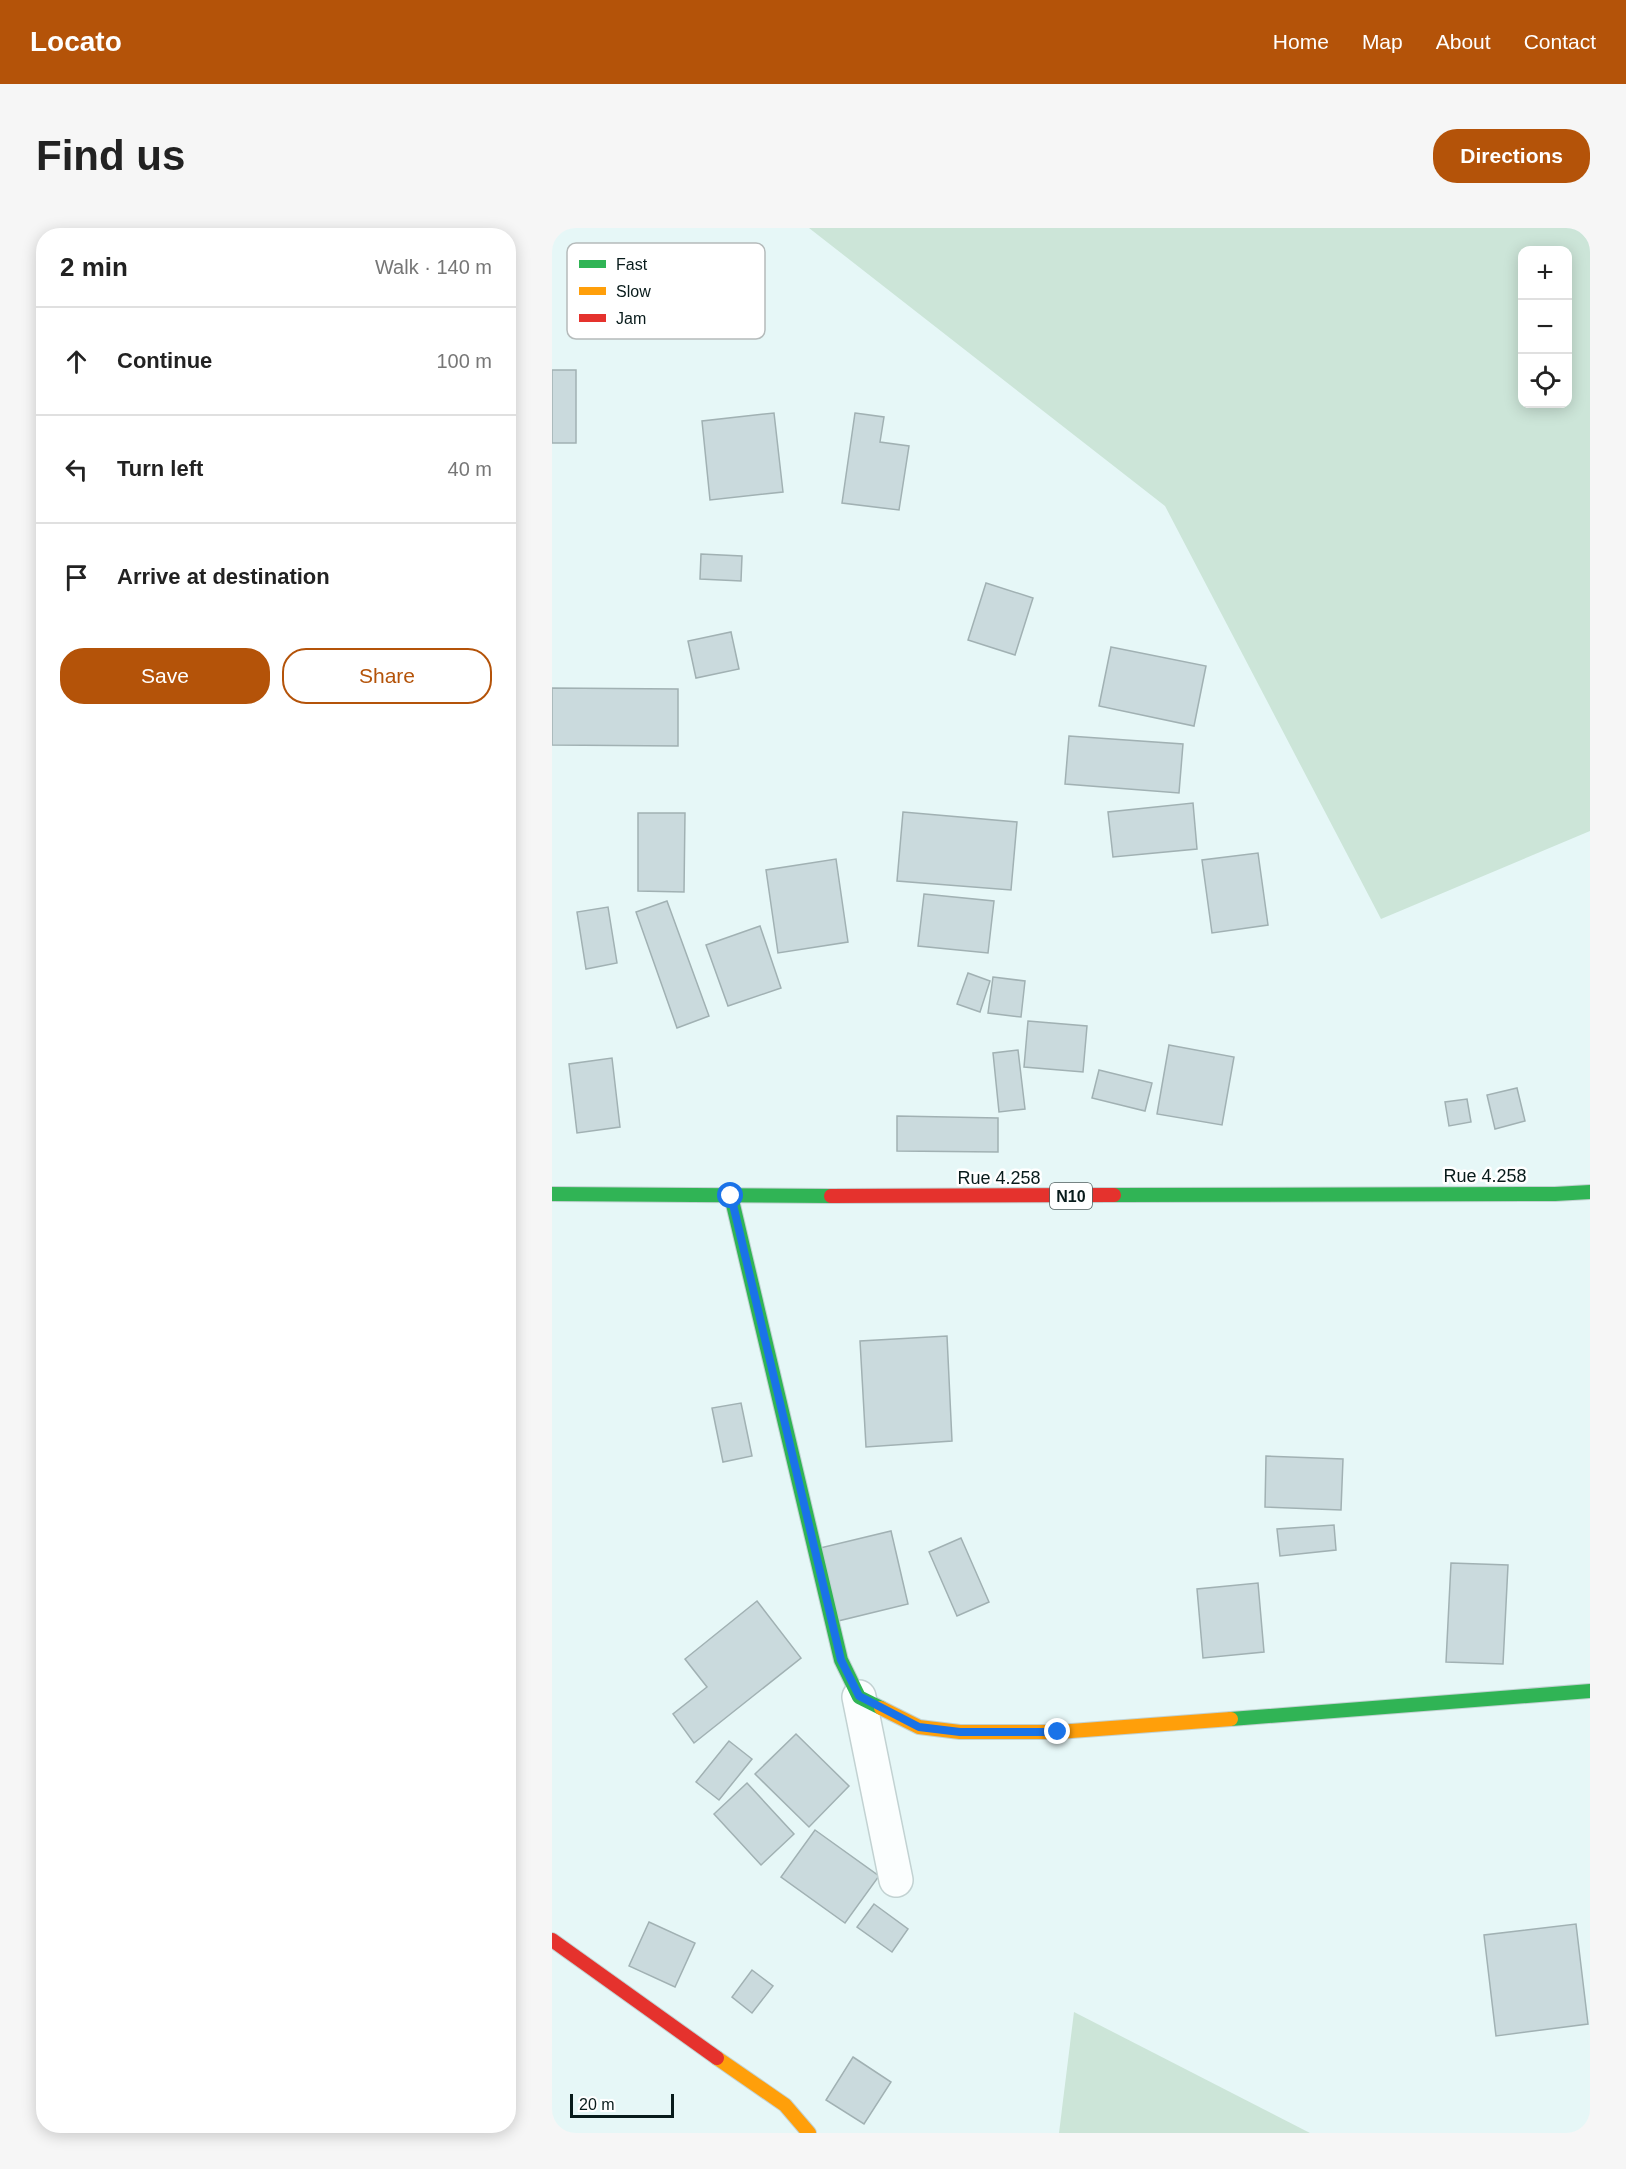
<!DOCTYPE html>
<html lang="en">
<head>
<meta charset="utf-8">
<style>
  :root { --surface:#fff; --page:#f6f6f6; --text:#222; --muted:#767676; --line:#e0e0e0; --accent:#b45309 }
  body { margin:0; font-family:Helvetica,sans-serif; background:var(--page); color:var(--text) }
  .controls { position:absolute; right:18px; top:18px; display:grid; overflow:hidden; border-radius:12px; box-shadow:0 3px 15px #0003 }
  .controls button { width:54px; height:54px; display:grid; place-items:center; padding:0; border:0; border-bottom:2px solid var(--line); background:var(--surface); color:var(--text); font:30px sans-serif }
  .scale { position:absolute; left:18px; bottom:15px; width:104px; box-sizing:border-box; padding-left:6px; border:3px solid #081b1b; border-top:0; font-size:16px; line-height:21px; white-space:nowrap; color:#081b1b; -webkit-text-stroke:4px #fff; paint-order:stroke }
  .stop { position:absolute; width:18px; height:18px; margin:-14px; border:4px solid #1a73e8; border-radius:50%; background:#fff }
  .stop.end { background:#1a73e8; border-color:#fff; box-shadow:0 2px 6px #0008 }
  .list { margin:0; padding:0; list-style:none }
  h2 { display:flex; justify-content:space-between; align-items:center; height:78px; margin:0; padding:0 24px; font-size:26px }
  h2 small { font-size:20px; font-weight:400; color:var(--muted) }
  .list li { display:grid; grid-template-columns:39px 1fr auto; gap:18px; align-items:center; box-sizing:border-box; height:108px; padding:0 24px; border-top:2px solid var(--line) }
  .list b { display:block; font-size:22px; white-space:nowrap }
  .list em { font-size:20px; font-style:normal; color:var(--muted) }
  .actions { display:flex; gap:12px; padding:18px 24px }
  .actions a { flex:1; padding:14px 0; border:2px solid var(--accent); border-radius:24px; text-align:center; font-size:21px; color:var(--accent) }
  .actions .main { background:var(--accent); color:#fff }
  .icon { flex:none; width:33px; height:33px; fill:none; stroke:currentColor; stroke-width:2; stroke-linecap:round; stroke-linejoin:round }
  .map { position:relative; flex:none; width:1038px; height:1905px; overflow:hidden; border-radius:24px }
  header { display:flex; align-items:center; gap:36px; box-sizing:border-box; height:84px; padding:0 30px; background:var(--accent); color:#fff }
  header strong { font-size:28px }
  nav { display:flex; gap:33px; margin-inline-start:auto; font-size:21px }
  .intro { display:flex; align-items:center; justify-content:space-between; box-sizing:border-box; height:144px; padding:0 36px }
  h1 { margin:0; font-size:42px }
  .button { padding:15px 27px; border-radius:24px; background:var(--accent); color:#fff; font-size:21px; font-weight:700 }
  main { display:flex; gap:36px; padding:0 36px }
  aside { flex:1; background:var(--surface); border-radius:24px; box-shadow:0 3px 15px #0003 }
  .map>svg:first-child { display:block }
</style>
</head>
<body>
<header>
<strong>Locato</strong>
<nav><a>Home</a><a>Map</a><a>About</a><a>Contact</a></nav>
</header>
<div class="intro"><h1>Find us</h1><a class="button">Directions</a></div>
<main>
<aside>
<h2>2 min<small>Walk · 140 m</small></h2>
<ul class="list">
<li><svg class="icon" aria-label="ahead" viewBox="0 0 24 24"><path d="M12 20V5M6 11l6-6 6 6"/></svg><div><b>Continue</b></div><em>100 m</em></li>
<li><svg class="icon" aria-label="left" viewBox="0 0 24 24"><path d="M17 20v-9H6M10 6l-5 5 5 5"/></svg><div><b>Turn left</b></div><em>40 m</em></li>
<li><svg class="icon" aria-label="arrive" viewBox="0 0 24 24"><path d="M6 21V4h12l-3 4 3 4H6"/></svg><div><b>Arrive at destination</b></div></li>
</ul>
<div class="actions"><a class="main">Save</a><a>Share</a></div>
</aside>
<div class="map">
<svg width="1038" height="1905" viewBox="0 0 1038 1905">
  <rect width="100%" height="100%" fill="#e6f7f7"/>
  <!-- green -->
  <g fill="#cce5d8" fill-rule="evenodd">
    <path d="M257,0h768l13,15v588l-209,88 -216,-413zM1016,22v154h-46v-154z"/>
    <polygon points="522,1784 758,1905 507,1905"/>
  </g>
  <!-- building -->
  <g fill="#cadadd" stroke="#a1b1b3" stroke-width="1.5">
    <rect x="0" y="142" width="24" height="73"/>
    <polygon points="222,185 231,264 158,272 150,193"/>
    <polygon points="303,185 332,189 328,214 357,218 347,282 290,275"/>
    <polygon points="149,326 190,328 189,353 148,351"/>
    <polygon points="434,355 481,370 463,427 416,412"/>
    <polygon points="179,404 187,441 144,450 136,413"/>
    <polygon points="559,419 654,438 642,498 547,478"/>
    <polygon points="0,460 126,461 126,518 0,517"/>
    <polygon points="517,508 631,516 627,565 513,556"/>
    <polygon points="641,575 645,621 561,629 556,584"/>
    <polygon points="351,584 465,594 459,662 345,653"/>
    <polygon points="86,585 133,585 132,664 86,663"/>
    <polygon points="706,625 716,697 660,705 650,632"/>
    <polygon points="284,631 296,714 226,725 214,642"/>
    <polygon points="372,666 442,673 436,725 366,718"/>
    <polygon points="115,673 157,788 125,800 84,684"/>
    <polygon points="56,679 65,735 34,741 25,684"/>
    <polygon points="208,698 229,760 176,778 154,717"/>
    <polygon points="416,745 438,753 428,784 405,776"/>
    <polygon points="441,749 473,753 469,789 436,785"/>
    <polygon points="476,793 535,798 531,844 472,839"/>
    <polygon points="617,817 682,829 670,897 605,886"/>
    <polygon points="466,822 473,881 447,884 441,825"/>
    <polygon points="60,830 68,899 25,905 17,836"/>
    <polygon points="547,842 600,855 593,883 540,870"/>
    <polygon points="965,860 973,893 943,901 935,867"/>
    <polygon points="915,871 919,894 897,898 893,874"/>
    <polygon points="345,888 446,890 446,924 345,923"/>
    <polygon points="395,1108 400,1213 314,1219 308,1113"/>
    <polygon points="189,1175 200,1228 171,1234 160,1180"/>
    <polygon points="714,1228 791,1231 789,1282 713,1279"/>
    <polygon points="782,1297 784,1322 728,1328 725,1301"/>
    <polygon points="339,1303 356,1376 286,1393 268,1320"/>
    <polygon points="409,1310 437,1374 405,1388 377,1324"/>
    <polygon points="899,1335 956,1337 951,1436 894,1434"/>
    <polygon points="706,1355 712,1424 651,1430 645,1361"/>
    <polygon points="205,1373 249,1430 142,1515 121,1486 155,1459 133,1431"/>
    <polygon points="244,1506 297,1558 257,1599 203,1546"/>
    <polygon points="177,1513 200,1531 167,1572 144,1554"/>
    <polygon points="195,1555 242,1606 209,1637 162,1586"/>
    <polygon points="263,1602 327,1648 293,1695 229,1649"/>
    <polygon points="322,1676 356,1701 340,1724 305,1699"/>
    <polygon points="97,1694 143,1715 123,1759 77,1738"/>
    <polygon points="1024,1696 1036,1796 944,1808 932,1707"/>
    <polygon points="200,1742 221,1758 200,1785 180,1769"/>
    <polygon points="301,1829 339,1854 312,1896 274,1872"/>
  </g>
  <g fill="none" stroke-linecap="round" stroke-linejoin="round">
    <!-- street casing -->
    <g stroke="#c2d2d2" stroke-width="36">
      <polyline id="street" points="307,1469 344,1652"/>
    </g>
    <!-- fast casing -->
    <g stroke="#c2d2d2" stroke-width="16">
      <g id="fast">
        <polyline points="0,966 279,968"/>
        <polyline points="562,967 1003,966 1038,964"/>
        <polyline points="179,968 289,1432 307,1469 329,1480"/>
        <polyline points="679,1491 1038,1463"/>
      </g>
    </g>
    <!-- slow casing -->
    <g stroke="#c2d2d2" stroke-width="16">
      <g id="slow">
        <polyline points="329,1480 367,1499 408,1504 506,1504 679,1491"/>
        <polyline points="165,1830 233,1877 257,1905"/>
      </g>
    </g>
    <!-- jam casing -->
    <g stroke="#c2d2d2" stroke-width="16">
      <g id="jam">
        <polyline points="279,968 562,967"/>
        <polyline points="0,1712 165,1830"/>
      </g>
    </g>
    <!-- street -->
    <use href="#street" stroke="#fbfefe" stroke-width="33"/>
    <!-- fast -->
    <use href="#fast" stroke="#30b455" stroke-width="14"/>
    <!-- slow -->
    <use href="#slow" stroke="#ff9f0a" stroke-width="14"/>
    <!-- jam -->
    <use href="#jam" stroke="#e5322d" stroke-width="14"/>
  </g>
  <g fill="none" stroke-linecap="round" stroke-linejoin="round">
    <!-- route -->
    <polyline stroke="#1a73e8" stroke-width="8" points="179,968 289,1432 307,1468 367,1499 408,1504 506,1504"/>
  </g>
  <g text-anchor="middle" stroke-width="5" stroke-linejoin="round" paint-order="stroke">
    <!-- shield labels -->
    <rect fill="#fff" stroke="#525f5f" stroke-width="1.5" x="498" y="955" width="42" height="26" rx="4.5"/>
    <g font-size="16" font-weight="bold" fill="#081b1b">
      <text x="519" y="974">N10</text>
    </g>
    <!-- street labels -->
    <g font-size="18" fill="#081b1b" stroke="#fff">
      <text x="933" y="954">Rue 4.258</text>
      <text x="447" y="956">Rue 4.258</text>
    </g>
  </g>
  <!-- legend -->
  <rect x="15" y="15" width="198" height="96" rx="9" fill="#fff" stroke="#b5bbbb" stroke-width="1.5"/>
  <rect x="27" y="32" width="27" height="8" fill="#30b455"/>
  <rect x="27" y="59" width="27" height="8" fill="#ff9f0a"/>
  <rect x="27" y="86" width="27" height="8" fill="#e5322d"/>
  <g font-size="16" fill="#081b1b">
    <text x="64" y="42">Fast</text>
    <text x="64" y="69">Slow</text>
    <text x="64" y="96">Jam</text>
  </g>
</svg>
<div class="controls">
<button>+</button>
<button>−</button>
<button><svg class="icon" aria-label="locate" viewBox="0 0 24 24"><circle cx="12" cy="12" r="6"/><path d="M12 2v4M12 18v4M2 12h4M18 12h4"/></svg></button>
</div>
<div class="scale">20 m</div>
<div class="stop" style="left:179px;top:968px"></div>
<div class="stop end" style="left:506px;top:1504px"></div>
</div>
</main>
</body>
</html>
